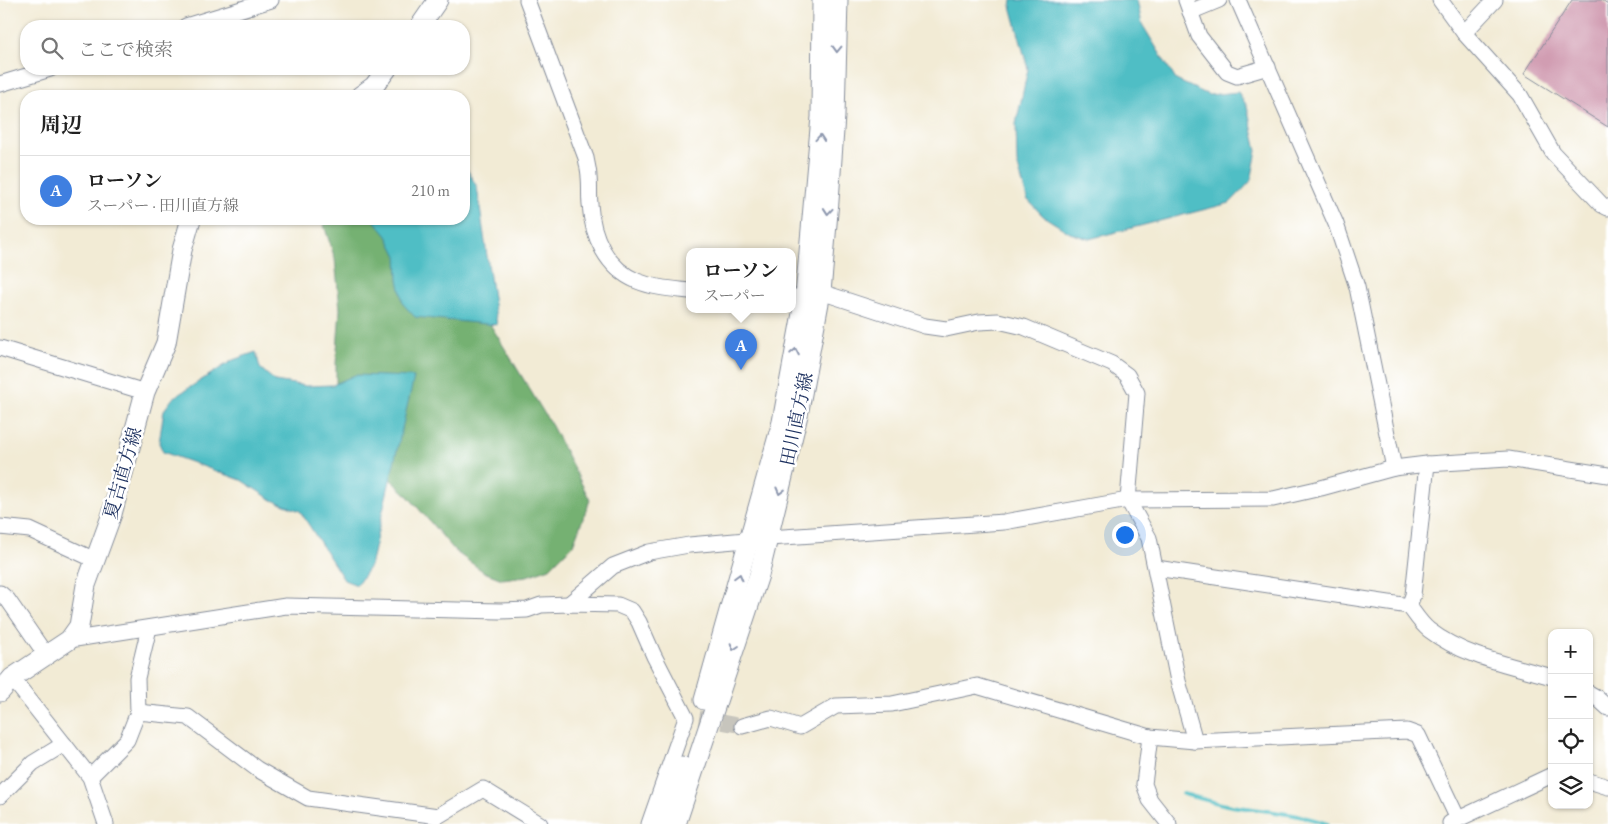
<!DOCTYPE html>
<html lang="ja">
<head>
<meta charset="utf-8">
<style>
  :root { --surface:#fff; --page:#f6f6f6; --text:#222; --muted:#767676; --line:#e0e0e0; --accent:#db2777 }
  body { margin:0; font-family:"EB Garamond","Noto Serif JP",serif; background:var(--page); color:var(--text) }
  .controls { position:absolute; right:15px; bottom:15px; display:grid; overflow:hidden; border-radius:10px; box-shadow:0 1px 4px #0004 }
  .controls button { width:45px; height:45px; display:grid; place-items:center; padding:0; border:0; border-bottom:1px solid var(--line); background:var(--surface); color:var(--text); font:25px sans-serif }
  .you { position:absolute; left:1124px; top:534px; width:18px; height:18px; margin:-12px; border:4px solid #fff; border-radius:50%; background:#1a73e8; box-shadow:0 0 0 8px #1a73e833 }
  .badge { display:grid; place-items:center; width:32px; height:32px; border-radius:50%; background:var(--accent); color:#fff; font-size:16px; font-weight:700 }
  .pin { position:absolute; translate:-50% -41px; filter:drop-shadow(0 1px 2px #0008) }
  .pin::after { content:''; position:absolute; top:26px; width:18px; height:15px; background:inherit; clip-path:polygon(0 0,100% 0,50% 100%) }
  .popup { position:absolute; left:686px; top:248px; width:110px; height:65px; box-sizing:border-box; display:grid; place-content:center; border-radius:10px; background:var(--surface); filter:drop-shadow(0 1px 4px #0005); font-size:16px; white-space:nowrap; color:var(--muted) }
  .popup b { font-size:19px; color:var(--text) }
  .popup::after { content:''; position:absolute; left:50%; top:100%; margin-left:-10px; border:10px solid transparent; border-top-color:var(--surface) }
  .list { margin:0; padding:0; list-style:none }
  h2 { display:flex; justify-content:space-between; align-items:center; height:65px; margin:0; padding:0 20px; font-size:21px }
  h2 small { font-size:16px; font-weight:400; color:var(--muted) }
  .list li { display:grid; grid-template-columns:32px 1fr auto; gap:15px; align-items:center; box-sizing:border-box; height:70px; padding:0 20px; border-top:1px solid var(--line) }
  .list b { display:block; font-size:19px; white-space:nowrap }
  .list p { margin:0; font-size:16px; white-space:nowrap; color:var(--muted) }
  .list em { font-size:16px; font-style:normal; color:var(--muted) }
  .icon { flex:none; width:28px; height:28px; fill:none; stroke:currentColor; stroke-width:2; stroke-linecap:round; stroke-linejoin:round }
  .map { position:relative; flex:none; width:1608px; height:824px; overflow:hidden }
  .search { position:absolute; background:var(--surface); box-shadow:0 1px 4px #0004; left:20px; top:20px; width:450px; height:55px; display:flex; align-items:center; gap:12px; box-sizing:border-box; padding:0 18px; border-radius:20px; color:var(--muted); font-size:19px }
  .panel { position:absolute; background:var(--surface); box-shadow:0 1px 4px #0004; left:20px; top:90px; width:450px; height:135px; border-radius:20px }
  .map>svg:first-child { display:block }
</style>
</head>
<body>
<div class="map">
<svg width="1608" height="824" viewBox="0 0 1608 824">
  <rect width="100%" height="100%" fill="#fff"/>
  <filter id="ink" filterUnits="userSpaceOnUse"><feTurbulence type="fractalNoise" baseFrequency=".02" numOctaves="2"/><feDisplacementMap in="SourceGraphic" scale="10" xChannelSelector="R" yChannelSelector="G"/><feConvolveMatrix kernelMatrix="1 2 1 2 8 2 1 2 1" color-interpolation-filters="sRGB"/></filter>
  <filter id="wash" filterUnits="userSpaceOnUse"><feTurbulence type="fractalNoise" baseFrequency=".0096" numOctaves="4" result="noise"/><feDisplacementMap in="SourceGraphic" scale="20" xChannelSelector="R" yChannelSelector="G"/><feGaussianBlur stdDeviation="1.12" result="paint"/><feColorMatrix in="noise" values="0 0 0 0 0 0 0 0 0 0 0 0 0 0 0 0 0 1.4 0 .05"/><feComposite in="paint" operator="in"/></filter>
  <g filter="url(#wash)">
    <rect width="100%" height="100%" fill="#f2ebd5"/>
    <!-- forest -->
    <polygon fill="#74b172" stroke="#487068" points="322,219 444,219 490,324 552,426 590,500 573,545 550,568 527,576 502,579 484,572 456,552 406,494 373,463 336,389 336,364 340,309 335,259"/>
    <!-- water -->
    <g fill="#4fbec5" stroke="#357692">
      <polygon points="1012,0 1137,0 1142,24 1176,80 1209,95 1238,92 1247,106 1257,151 1251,181 1230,203 1089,239 1070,233 1043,216 1027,199 1017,163 1016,124 1028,69 1011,6"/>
      <polygon points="464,164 477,187 497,325 415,317 403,304 398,279 397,256 387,236 373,219 464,219"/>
      <polygon points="256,352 260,368 275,381 306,386 333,385 355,375 414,377 370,566 357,585 344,580 300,511 272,500 241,480 163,452 159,443 164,410 173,398 233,360"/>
    </g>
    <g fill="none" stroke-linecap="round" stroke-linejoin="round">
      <!-- stream -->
      <path stroke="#4fbec5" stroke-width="4" d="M1183,794c16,4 32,9 49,12 32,5 65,7 95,18"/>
    </g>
    <g id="blocks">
      <!-- building -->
      <polygon fill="#d19db2" points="1572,0 1602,0 1608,4 1608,127 1524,74"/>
    </g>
  </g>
  <g filter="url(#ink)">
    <use href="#blocks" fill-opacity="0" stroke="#868d9a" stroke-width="1"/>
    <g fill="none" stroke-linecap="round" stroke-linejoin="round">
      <!-- minor-tunnel -->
      <polyline stroke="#c7c5bd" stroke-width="15" stroke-dasharray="15 8" stroke-linecap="butt" points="699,718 742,726"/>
      <!-- minor casing -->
      <g stroke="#868d9a" stroke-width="17">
        <g id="minor">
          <path d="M527,0l59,158c1,6 3,13 3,19 1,9 0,18 1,27 2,32 16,64 47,77 17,7 35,8 53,10"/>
          <polyline points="1186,0 1199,36 1227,72 1237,76 1268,67"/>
          <polyline points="1238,0 1336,224 1357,287 1394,468"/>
          <polyline points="1440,0 1464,33 1520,95 1553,153 1602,205 1608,208"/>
          <polyline points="1190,12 1219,0"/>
          <polyline points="186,26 271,0"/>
          <polyline points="1464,33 1495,0"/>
          <polyline points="0,84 50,69"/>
          <polyline points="792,297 805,297 821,292 925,326 946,329 979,322 998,321 1024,327 1112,364 1127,375 1137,393 1128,500 1149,538 1178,681 1195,741"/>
          <polyline points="0,348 145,392"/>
          <polyline points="0,527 30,530 95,560"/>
          <path d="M1156,568l253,38c6,8 12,18 20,24 35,27 81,35 123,47"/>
          <polyline points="0,593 8,600 46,655"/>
          <polyline points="569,604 613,566 649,552 689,545 769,538 1004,522 1128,500 1273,499 1321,488 1394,468 1427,464 1508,459 1608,475"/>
          <polyline points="1409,606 1413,595 1427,464"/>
          <polyline points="69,640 286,606 500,611 527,610 541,605 569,604 618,605 632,611 639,622 654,656 686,718 649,824"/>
          <polyline points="12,678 90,777 106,824"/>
          <polyline points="1589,693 1596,697 1608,708"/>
          <polyline points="138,712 137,678 149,628"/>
          <polyline points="742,726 771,718 800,727 836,706 892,704 977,686 1150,737 1195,741 1407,731 1418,735 1458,819"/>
          <polyline points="1150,737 1144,784 1150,800 1169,824"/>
          <polyline points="90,777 127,740 138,712 188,717 257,769 308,798 438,816 483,789 540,824"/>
          <polyline points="1589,781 1608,787"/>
          <polyline points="0,796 33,763 64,744"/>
          <polyline points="1450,823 1552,775"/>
        </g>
      </g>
      <!-- major casing -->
      <g stroke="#868d9a" stroke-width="21">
        <g id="major">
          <polyline points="420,26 438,0"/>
          <polyline points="360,96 374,86 387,69"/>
          <polyline points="0,692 12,678 69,640 79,626 86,585 112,514 145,392 166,343 182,250 191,219"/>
          <polyline points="704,700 782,422 805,297 821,117 822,0"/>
          <polyline points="661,824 682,766"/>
          <polyline points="676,824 759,575 798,415 821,292 829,201 835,116 838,0"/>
        </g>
      </g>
      <!-- minor -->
      <use href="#minor" stroke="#fff" stroke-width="15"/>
      <!-- major -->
      <use href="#major" stroke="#fff" stroke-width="19"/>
    </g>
    <!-- one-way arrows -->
    <defs><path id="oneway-chevron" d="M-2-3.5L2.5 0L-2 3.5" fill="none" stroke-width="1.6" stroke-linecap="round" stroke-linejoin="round" transform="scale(1.25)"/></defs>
    <g stroke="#8d97ae">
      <use href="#oneway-chevron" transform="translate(837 49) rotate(92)"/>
      <use href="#oneway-chevron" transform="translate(820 138) rotate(-85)"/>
      <use href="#oneway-chevron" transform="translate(828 211) rotate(95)"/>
      <use href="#oneway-chevron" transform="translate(795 352) rotate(-79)"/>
      <use href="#oneway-chevron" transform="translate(780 491) rotate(104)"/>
      <use href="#oneway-chevron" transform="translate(739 577) rotate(-74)"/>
      <use href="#oneway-chevron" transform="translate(734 647) rotate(108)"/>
    </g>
  </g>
  <g text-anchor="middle" stroke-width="5" stroke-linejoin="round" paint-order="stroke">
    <!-- street labels -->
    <g font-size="19" fill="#1b2f5e" stroke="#fff">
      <text transform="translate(796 419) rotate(-78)" y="7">田川直方線</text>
      <text transform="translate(122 473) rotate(-74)" y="7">夏吉直方線</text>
    </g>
  </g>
</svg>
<div class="controls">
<button>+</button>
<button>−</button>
<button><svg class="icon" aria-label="locate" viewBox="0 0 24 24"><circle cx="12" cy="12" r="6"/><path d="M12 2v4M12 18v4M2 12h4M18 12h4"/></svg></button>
<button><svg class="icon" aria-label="layers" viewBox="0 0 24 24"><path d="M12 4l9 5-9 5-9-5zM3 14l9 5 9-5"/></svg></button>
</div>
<div class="you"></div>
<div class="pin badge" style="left:741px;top:370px;background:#3f7fe0">A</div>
<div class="popup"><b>ローソン</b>スーパー</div>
<div class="search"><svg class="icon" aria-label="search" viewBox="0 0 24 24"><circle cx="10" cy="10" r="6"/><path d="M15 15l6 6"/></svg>ここで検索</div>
<section class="panel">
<h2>周辺<small></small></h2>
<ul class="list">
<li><span class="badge" style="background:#3f7fe0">A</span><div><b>ローソン</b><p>スーパー · 田川直方線</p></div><em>210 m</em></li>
</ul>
</section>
</div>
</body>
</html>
